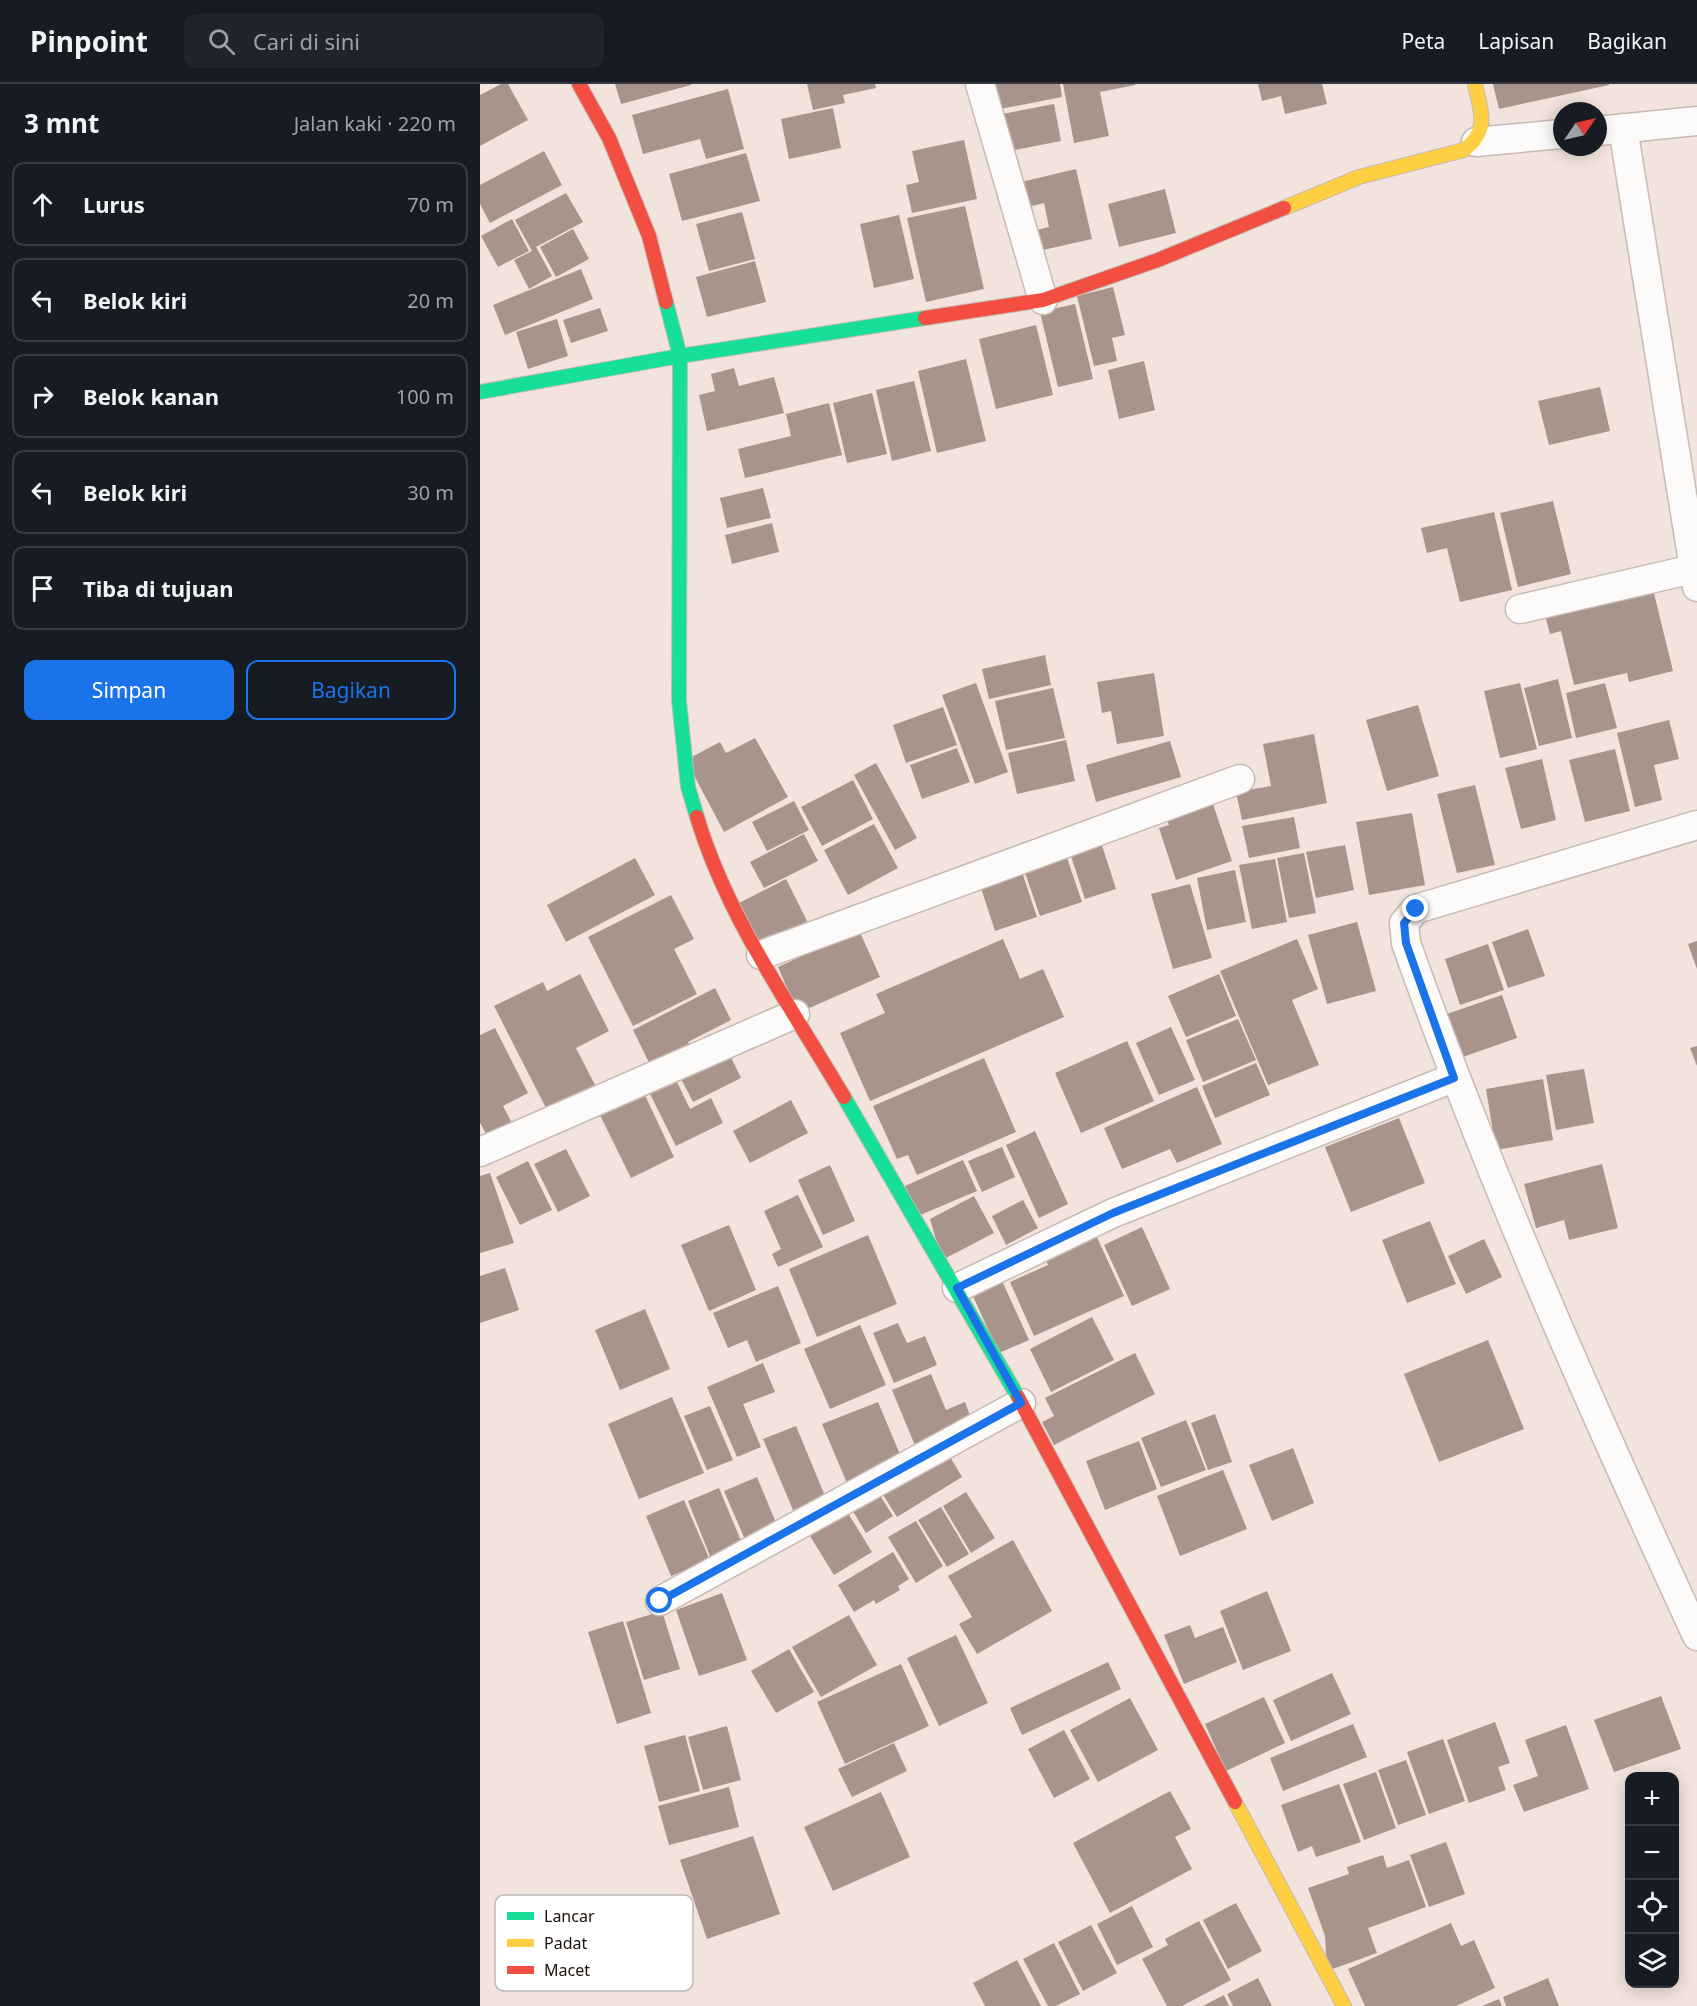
<!DOCTYPE html>
<html lang="id">
<head>
<meta charset="utf-8">
<style>
  :root { --surface:#171b24; --page:#20242c; --text:#f1f3f6; --muted:#9ea1a6; --line:#363941; --accent:#1a73e8 }
  body { margin:0; font-family:"Noto Sans",sans-serif; background:var(--page); color:var(--text) }
  .controls { position:absolute; right:18px; bottom:18px; display:grid; overflow:hidden; border-radius:12px; box-shadow:0 3px 15px #0003 }
  .controls button { width:54px; height:54px; display:grid; place-items:center; padding:0; border:0; border-bottom:2px solid var(--line); background:var(--surface); color:var(--text); font:30px sans-serif }
  .compass { position:absolute; left:1073px; top:18px; width:54px; height:54px; border-radius:50%; background:var(--surface); box-shadow:0 3px 15px #0003; rotate:56deg }
  .stop { position:absolute; width:18px; height:18px; margin:-14px; border:4px solid #1a73e8; border-radius:50%; background:#fff }
  .stop.end { background:#1a73e8; border-color:#fff; box-shadow:0 2px 6px #0008 }
  .list { margin:0; padding:0; list-style:none }
  h2 { display:flex; justify-content:space-between; align-items:center; height:78px; margin:0; padding:0 24px; font-size:26px }
  h2 small { font-size:20px; font-weight:400; color:var(--muted) }
  .list li { display:grid; grid-template-columns:39px 1fr auto; gap:18px; align-items:center; box-sizing:border-box; height:84px; margin:0 12px 12px; padding:0 12px; border:2px solid var(--line); border-radius:12px }
  .list b { display:block; font-size:22px; white-space:nowrap }
  .list em { font-size:20px; font-style:normal; color:var(--muted) }
  .actions { display:flex; gap:12px; padding:18px 24px }
  .actions a { flex:1; padding:14px 0; border:2px solid var(--accent); border-radius:12px; text-align:center; font-size:21px; color:var(--accent) }
  .actions .main { background:var(--accent); color:#fff }
  .icon { flex:none; width:33px; height:33px; fill:none; stroke:currentColor; stroke-width:2; stroke-linecap:round; stroke-linejoin:round }
  .map { position:relative; flex:none; width:1217px; height:1922px; overflow:hidden }
  header { display:flex; align-items:center; gap:36px; box-sizing:border-box; height:84px; padding:0 30px; background:var(--surface); border-bottom:2px solid var(--line) }
  header strong { font-size:28px }
  nav { display:flex; gap:33px; margin-inline-start:auto; font-size:21px }
  .search { width:420px; height:54px; background:var(--page); display:flex; align-items:center; gap:15px; box-sizing:border-box; padding:0 21px; border-radius:12px; color:var(--muted); font-size:22px }
  main { display:flex }
  aside { flex:1; background:var(--surface) }
  .map>svg:first-child { display:block }
</style>
</head>
<body>
<header>
<strong>Pinpoint</strong>
<div class="search"><svg class="icon" aria-label="search" viewBox="0 0 24 24"><circle cx="10" cy="10" r="6"/><path d="M15 15l6 6"/></svg>Cari di sini</div>
<nav><a>Peta</a><a>Lapisan</a><a>Bagikan</a></nav>
</header>
<main>
<aside>
<h2>3 mnt<small>Jalan kaki · 220 m</small></h2>
<ul class="list">
<li><svg class="icon" aria-label="ahead" viewBox="0 0 24 24"><path d="M12 20V5M6 11l6-6 6 6"/></svg><div><b>Lurus</b></div><em>70 m</em></li>
<li><svg class="icon" aria-label="left" viewBox="0 0 24 24"><path d="M17 20v-9H6M10 6l-5 5 5 5"/></svg><div><b>Belok kiri</b></div><em>20 m</em></li>
<li><svg class="icon" aria-label="right" viewBox="0 0 24 24"><path d="M7 20v-9h11M14 6l5 5-5 5"/></svg><div><b>Belok kanan</b></div><em>100 m</em></li>
<li><svg class="icon" aria-label="left" viewBox="0 0 24 24"><path d="M17 20v-9H6M10 6l-5 5 5 5"/></svg><div><b>Belok kiri</b></div><em>30 m</em></li>
<li><svg class="icon" aria-label="arrive" viewBox="0 0 24 24"><path d="M6 21V4h12l-3 4 3 4H6"/></svg><div><b>Tiba di tujuan</b></div></li>
</ul>
<div class="actions"><a class="main">Simpan</a><a>Bagikan</a></div>
</aside>
<div class="map">
<svg width="1217" height="1922" viewBox="0 0 1217 1922">
  <rect width="100%" height="100%" fill="#f2e4dc"/>
  <!-- building -->
  <g fill="#a8948a">
    <polygon points="21,0 28,0 48,36 0,62 0,11"/>
    <polygon points="135,0 211,0 211,1 141,20"/>
    <polygon points="327,0 395,0 396,4 363,11 365,19 333,26"/>
    <polygon points="505,0 580,0 582,13 510,27"/>
    <polygon points="583,0 655,0 655,1 620,8 629,52 594,59"/>
    <polygon points="778,0 842,0 847,20 805,30 801,12 782,17"/>
    <polygon points="1013,0 1129,0 1129,1 1019,25"/>
    <polygon points="248,5 264,65 226,75 220,55 163,70 152,31"/>
    <polygon points="574,20 581,57 525,68 517,31"/>
    <polygon points="353,24 361,64 309,75 301,35"/>
    <polygon points="484,56 497,115 432,129 426,101 439,98 432,67"/>
    <polygon points="64,67 82,101 10,139 0,120 0,101"/>
    <polygon points="266,69 280,117 202,137 189,90"/>
    <polygon points="596,85 612,155 554,168 549,148 569,143 564,119 539,125 533,100"/>
    <polygon points="685,105 696,149 639,163 628,120"/>
    <polygon points="86,109 103,138 56,163 72,192 49,205 34,176 52,167 35,136"/>
    <polygon points="485,122 504,205 446,218 427,134"/>
    <polygon points="262,128 275,175 229,187 216,140"/>
    <polygon points="419,131 434,195 394,204 380,140"/>
    <polygon points="32,135 49,167 18,183 1,152"/>
    <polygon points="93,145 109,175 76,193 60,163"/>
    <polygon points="275,177 286,218 227,233 216,193"/>
    <polygon points="101,185 113,215 25,251 13,221"/>
    <polygon points="633,203 645,251 632,254 637,277 614,282 597,212"/>
    <polygon points="595,220 613,295 578,303 560,228"/>
    <polygon points="120,224 128,247 91,259 83,236"/>
    <polygon points="77,235 88,272 48,285 36,248"/>
    <polygon points="556,241 573,311 516,325 499,255"/>
    <polygon points="486,275 506,357 457,369 438,287"/>
    <polygon points="664,277 675,326 639,335 628,286"/>
    <polygon points="254,284 259,302 294,293 304,329 227,347 219,311 235,307 231,290"/>
    <polygon points="434,297 451,367 412,377 396,306"/>
    <polygon points="1120,303 1130,347 1069,361 1058,317"/>
    <polygon points="392,309 407,370 367,379 353,319"/>
    <polygon points="349,319 362,371 265,394 258,365 311,352 306,330"/>
    <polygon points="283,404 291,434 247,444 240,414"/>
    <polygon points="1073,417 1091,490 1038,503 1020,429"/>
    <polygon points="1014,428 1032,506 980,518 967,464 947,469 941,444"/>
    <polygon points="292,439 299,468 252,480 245,451"/>
    <polygon points="1171,497 1193,587 1149,598 1147,589 1094,601 1081,547 1070,550 1063,524"/>
    <polygon points="565,571 571,601 509,615 502,585"/>
    <polygon points="674,589 684,652 637,660 631,627 622,629 617,598"/>
    <polygon points="1078,595 1092,654 1059,662 1044,604"/>
    <polygon points="496,599 528,688 495,700 462,611"/>
    <polygon points="1040,599 1057,665 1020,674 1004,607"/>
    <polygon points="1125,599 1137,644 1096,654 1086,609"/>
    <polygon points="573,604 585,654 526,666 515,617"/>
    <polygon points="938,621 959,692 907,707 886,636"/>
    <polygon points="463,623 477,661 426,679 413,641"/>
    <polygon points="1189,636 1199,675 1174,681 1182,716 1155,723 1137,649"/>
    <polygon points="834,650 847,719 762,736 756,708 791,702 783,660"/>
    <polygon points="275,654 308,713 244,748 206,676 240,658 246,669"/>
    <polygon points="586,656 595,697 537,710 528,669"/>
    <polygon points="690,657 701,693 616,718 606,681"/>
    <polygon points="477,664 490,698 442,715 430,681"/>
    <polygon points="1135,665 1150,727 1105,738 1089,676"/>
    <polygon points="1062,675 1076,736 1041,745 1025,684"/>
    <polygon points="396,679 437,754 415,766 374,691"/>
    <polygon points="373,696 393,735 342,762 321,723"/>
    <polygon points="995,701 1015,781 977,789 957,710"/>
    <polygon points="730,711 752,777 696,796 679,744 689,741 683,726"/>
    <polygon points="314,717 329,746 287,767 272,738"/>
    <polygon points="932,729 945,801 889,811 876,738"/>
    <polygon points="814,733 820,764 769,774 762,742"/>
    <polygon points="394,740 418,784 368,811 344,766"/>
    <polygon points="324,750 338,777 284,804 270,778"/>
    <polygon points="620,755 636,805 605,815 589,766"/>
    <polygon points="865,761 874,806 836,814 826,768"/>
    <polygon points="585,768 602,818 560,832 543,783"/>
    <polygon points="824,769 836,829 809,834 797,774"/>
    <polygon points="155,774 175,811 86,858 67,821"/>
    <polygon points="795,775 807,838 772,845 759,781"/>
    <polygon points="755,786 766,838 727,846 717,794"/>
    <polygon points="542,788 557,833 515,847 500,801"/>
    <polygon points="306,795 327,837 280,860 259,819"/>
    <polygon points="710,800 732,874 693,885 671,810"/>
    <polygon points="191,811 214,855 194,865 217,910 153,942 108,853"/>
    <polygon points="877,838 896,907 847,920 828,851"/>
    <polygon points="1048,845 1065,892 1028,904 1012,858"/>
    <polygon points="379,846 400,893 318,929 298,883"/>
    <polygon points="523,855 540,895 563,885 584,933 390,1017 360,949 405,929 396,910"/>
    <polygon points="817,855 838,905 812,916 839,981 788,1001 740,887"/>
    <polygon points="1217,857 1217,885 1208,860"/>
    <polygon points="1008,860 1024,906 980,921 965,875"/>
    <polygon points="100,890 129,947 96,964 115,1001 67,1026 14,922 63,898 67,907"/>
    <polygon points="739,890 756,932 706,953 688,912"/>
    <polygon points="235,904 251,936 208,958 215,971 175,991 153,946"/>
    <polygon points="1022,911 1037,954 980,974 964,931"/>
    <polygon points="758,935 776,976 723,998 706,956"/>
    <polygon points="691,943 715,996 679,1011 656,959"/>
    <polygon points="15,944 48,1009 23,1022 33,1041 8,1053 0,1039 0,951"/>
    <polygon points="647,957 674,1017 601,1049 575,989"/>
    <polygon points="1217,962 1217,982 1210,964"/>
    <polygon points="246,963 261,994 213,1018 197,987"/>
    <polygon points="504,974 536,1048 437,1091 428,1071 417,1075 393,1022"/>
    <polygon points="776,979 790,1011 735,1034 722,1002"/>
    <polygon points="1104,985 1114,1039 1076,1046 1066,991"/>
    <polygon points="195,994 210,1025 231,1014 243,1039 196,1062 169,1008"/>
    <polygon points="1063,995 1073,1056 1016,1066 1006,1005"/>
    <polygon points="717,1003 742,1060 697,1079 690,1065 642,1085 624,1044"/>
    <polygon points="163,1007 194,1073 151,1094 119,1029"/>
    <polygon points="311,1016 328,1049 270,1079 253,1047"/>
    <polygon points="919,1034 945,1099 871,1128 845,1063"/>
    <polygon points="555,1047 588,1120 559,1134 526,1061"/>
    <polygon points="522,1063 535,1093 502,1108 488,1077"/>
    <polygon points="86,1065 110,1112 78,1128 54,1080"/>
    <polygon points="483,1076 497,1107 438,1132 425,1102"/>
    <polygon points="48,1077 72,1126 40,1141 16,1093"/>
    <polygon points="1122,1080 1138,1144 1089,1156 1084,1136 1056,1144 1044,1100"/>
    <polygon points="350,1081 375,1137 343,1151 318,1096"/>
    <polygon points="10,1089 34,1159 0,1169 0,1092"/>
    <polygon points="318,1111 343,1163 298,1183 292,1170 301,1165 284,1127"/>
    <polygon points="494,1112 514,1149 462,1176 450,1135"/>
    <polygon points="543,1116 558,1144 526,1161 512,1132"/>
    <polygon points="950,1137 976,1200 927,1219 902,1156"/>
    <polygon points="249,1141 276,1206 229,1227 201,1161"/>
    <polygon points="662,1143 690,1205 652,1222 624,1161"/>
    <polygon points="615,1149 644,1212 554,1252 530,1198 568,1181 564,1172"/>
    <polygon points="388,1151 417,1220 337,1253 309,1185"/>
    <polygon points="1004,1155 1022,1193 986,1210 968,1172"/>
    <polygon points="25,1184 39,1226 0,1239 0,1192"/>
    <polygon points="522,1197 549,1256 519,1269 492,1210"/>
    <polygon points="298,1202 321,1259 276,1278 267,1256 248,1264 233,1229"/>
    <polygon points="165,1225 190,1285 140,1306 115,1246"/>
    <polygon points="612,1233 634,1276 571,1308 550,1265"/>
    <polygon points="418,1239 427,1259 445,1252 457,1281 414,1299 393,1249"/>
    <polygon points="380,1241 406,1301 350,1325 324,1265"/>
    <polygon points="1008,1256 1044,1345 959,1378 924,1290"/>
    <polygon points="655,1269 675,1310 574,1361 562,1338 574,1332 565,1314"/>
    <polygon points="283,1279 295,1308 263,1320 281,1363 257,1373 227,1303"/>
    <polygon points="451,1290 466,1326 485,1318 493,1340 436,1364 412,1306"/>
    <polygon points="192,1313 224,1389 159,1415 128,1340"/>
    <polygon points="398,1318 424,1380 369,1404 342,1340"/>
    <polygon points="230,1322 253,1376 227,1386 204,1332"/>
    <polygon points="735,1330 752,1378 728,1386 711,1339"/>
    <polygon points="706,1336 726,1386 681,1403 661,1354"/>
    <polygon points="316,1342 345,1412 313,1426 283,1355"/>
    <polygon points="659,1357 677,1405 625,1426 606,1377"/>
    <polygon points="813,1364 834,1419 792,1437 769,1381"/>
    <polygon points="466,1366 482,1393 417,1433 400,1406"/>
    <polygon points="743,1386 767,1445 700,1472 677,1412"/>
    <polygon points="277,1393 299,1446 267,1460 244,1407"/>
    <polygon points="239,1404 264,1464 232,1477 208,1417"/>
    <polygon points="398,1408 413,1432 386,1449 371,1424"/>
    <polygon points="486,1408 515,1454 491,1469 463,1422"/>
    <polygon points="204,1416 230,1476 191,1492 166,1432"/>
    <polygon points="461,1423 489,1470 467,1483 438,1436"/>
    <polygon points="368,1429 392,1468 354,1491 330,1452"/>
    <polygon points="436,1437 463,1482 436,1499 408,1453"/>
    <polygon points="533,1456 572,1527 497,1570 479,1540 492,1533 468,1492"/>
    <polygon points="413,1468 429,1495 418,1502 420,1506 396,1520 394,1516 374,1528 358,1501"/>
    <polygon points="787,1507 811,1567 763,1586 740,1527"/>
    <polygon points="242,1509 267,1576 219,1592 196,1526"/>
    <polygon points="182,1527 200,1585 164,1596 146,1538"/>
    <polygon points="369,1531 397,1581 341,1613 312,1563"/>
    <polygon points="143,1537 171,1629 137,1640 108,1548"/>
    <polygon points="710,1541 715,1554 743,1543 757,1578 704,1600 684,1551"/>
    <polygon points="476,1551 508,1619 459,1642 427,1574"/>
    <polygon points="309,1565 334,1608 296,1629 271,1587"/>
    <polygon points="628,1578 641,1605 542,1651 530,1624"/>
    <polygon points="421,1580 449,1642 365,1680 337,1618"/>
    <polygon points="852,1589 871,1630 811,1657 793,1616"/>
    <polygon points="1181,1612 1201,1665 1134,1688 1114,1636"/>
    <polygon points="784,1613 805,1659 746,1687 725,1640"/>
    <polygon points="650,1614 678,1666 618,1698 590,1646"/>
    <polygon points="1015,1638 1030,1679 1018,1683 1026,1706 989,1719 967,1656"/>
    <polygon points="873,1640 887,1673 803,1707 790,1674"/>
    <polygon points="1086,1641 1109,1705 1044,1728 1033,1701 1058,1692 1045,1656"/>
    <polygon points="247,1642 261,1696 223,1706 208,1653"/>
    <polygon points="584,1646 610,1695 574,1714 548,1665"/>
    <polygon points="205,1651 220,1707 179,1718 164,1662"/>
    <polygon points="963,1655 985,1717 949,1730 927,1668"/>
    <polygon points="414,1659 427,1687 372,1713 358,1685"/>
    <polygon points="926,1676 946,1731 918,1741 898,1686"/>
    <polygon points="896,1688 916,1744 884,1756 863,1700"/>
    <polygon points="859,1700 881,1758 836,1773 832,1762 818,1768 801,1721"/>
    <polygon points="249,1703 259,1743 189,1761 178,1722"/>
    <polygon points="690,1707 711,1745 695,1753 712,1785 630,1829 593,1759"/>
    <polygon points="401,1708 430,1773 353,1807 324,1743"/>
    <polygon points="273,1752 300,1830 227,1855 200,1776"/>
    <polygon points="966,1758 985,1810 949,1823 930,1771"/>
    <polygon points="903,1771 907,1784 929,1776 946,1823 888,1844 897,1869 847,1887 845,1852 828,1804 869,1790 867,1783"/>
    <polygon points="756,1819 782,1867 748,1885 723,1836"/>
    <polygon points="652,1822 673,1863 637,1881 617,1840"/>
    <polygon points="719,1837 751,1896 702,1922 687,1922 662,1875 688,1861 685,1855"/>
    <polygon points="971,1839 981,1862 994,1856 1015,1904 976,1922 885,1922 868,1885"/>
    <polygon points="611,1841 637,1889 603,1907 578,1858"/>
    <polygon points="574,1859 600,1910 576,1922 568,1922 543,1875"/>
    <polygon points="537,1876 561,1922 505,1922 493,1899"/>
    <polygon points="778,1894 792,1922 753,1922 747,1910"/>
    <polygon points="1068,1894 1079,1922 1026,1922 1023,1913"/>
    <polygon points="744,1911 749,1922 723,1922"/>
    <polygon points="1019,1915 1022,1922 1002,1922"/>
  </g>
  <g fill="none" stroke-linecap="round" stroke-linejoin="round">
    <!-- street casing -->
    <g stroke="#c6bab3" stroke-width="31">
      <g id="street">
        <polyline points="500,0 563,216"/>
        <polyline points="1143,44 1217,503"/>
        <polyline points="1118,47 1217,37"/>
        <polyline points="996,58 1082,50"/>
        <polyline points="1040,525 1213,485"/>
        <path d="M1217,741l-281,84 -12,14 2,20c84,237 186,465 291,693"/>
        <polyline points="281,871 760,695"/>
        <polyline points="0,1068 315,930"/>
        <polyline points="477,1204 633,1129 973,994"/>
        <polyline points="180,1517 541,1319"/>
      </g>
    </g>
    <!-- fast casing -->
    <g stroke="#c6bab3" stroke-width="16">
      <g id="fast">
        <polyline points="186,218 200,272 199,617 208,703 217,733"/>
        <polyline points="0,308 200,272 445,234"/>
        <polyline points="364,1013 538,1313"/>
      </g>
    </g>
    <!-- slow casing -->
    <g stroke="#c6bab3" stroke-width="16">
      <g id="slow">
        <path d="M804,124l75,-31 105,-27c26,-20 17,-38 11,-66"/>
        <polyline points="755,1718 864,1922"/>
      </g>
    </g>
    <!-- jam casing -->
    <g stroke="#c6bab3" stroke-width="16">
      <g id="jam">
        <polyline points="99,0 129,54 169,152 186,218"/>
        <polyline points="445,234 563,216 678,176 804,124"/>
        <path d="M217,733c30,100 94,190 147,280"/>
        <polyline points="538,1313 755,1718"/>
      </g>
    </g>
    <!-- street -->
    <use href="#street" stroke="#fdfbfa" stroke-width="28"/>
    <!-- fast -->
    <use href="#fast" stroke="#16e098" stroke-width="14"/>
    <!-- slow -->
    <use href="#slow" stroke="#ffcf43" stroke-width="14"/>
    <!-- jam -->
    <use href="#jam" stroke="#f24e42" stroke-width="14"/>
  </g>
  <g fill="none" stroke-linecap="round" stroke-linejoin="round">
    <!-- route -->
    <polyline stroke="#1a73e8" stroke-width="8" points="180,1517 541,1319 477,1204 633,1129 974,994 926,859 924,839 936,825"/>
  </g>
  <!-- legend -->
  <rect x="15" y="1811" width="198" height="96" rx="9" fill="#fff" stroke="#bbb8b6" stroke-width="1.5"/>
  <rect x="27" y="1828" width="27" height="8" fill="#16e098"/>
  <rect x="27" y="1855" width="27" height="8" fill="#ffcf43"/>
  <rect x="27" y="1882" width="27" height="8" fill="#f24e42"/>
  <g font-size="16" fill="#1c110b">
    <text x="64" y="1838">Lancar</text>
    <text x="64" y="1865">Padat</text>
    <text x="64" y="1892">Macet</text>
  </g>
</svg>
<div class="controls">
<button>+</button>
<button>−</button>
<button><svg class="icon" aria-label="locate" viewBox="0 0 24 24"><circle cx="12" cy="12" r="6"/><path d="M12 2v4M12 18v4M2 12h4M18 12h4"/></svg></button>
<button><svg class="icon" aria-label="layers" viewBox="0 0 24 24"><path d="M12 4l9 5-9 5-9-5zM3 14l9 5 9-5"/></svg></button>
</div>
<svg class="compass" viewBox="-18 -18 36 36"><path d="M0-13l5 13h-10z" fill="#e53935"/><path d="M0 13l5-13h-10z" fill="#9ea1a6"/></svg>
<div class="stop" style="left:180px;top:1517px"></div>
<div class="stop end" style="left:936px;top:825px"></div>
</div>
</main>
</body>
</html>
